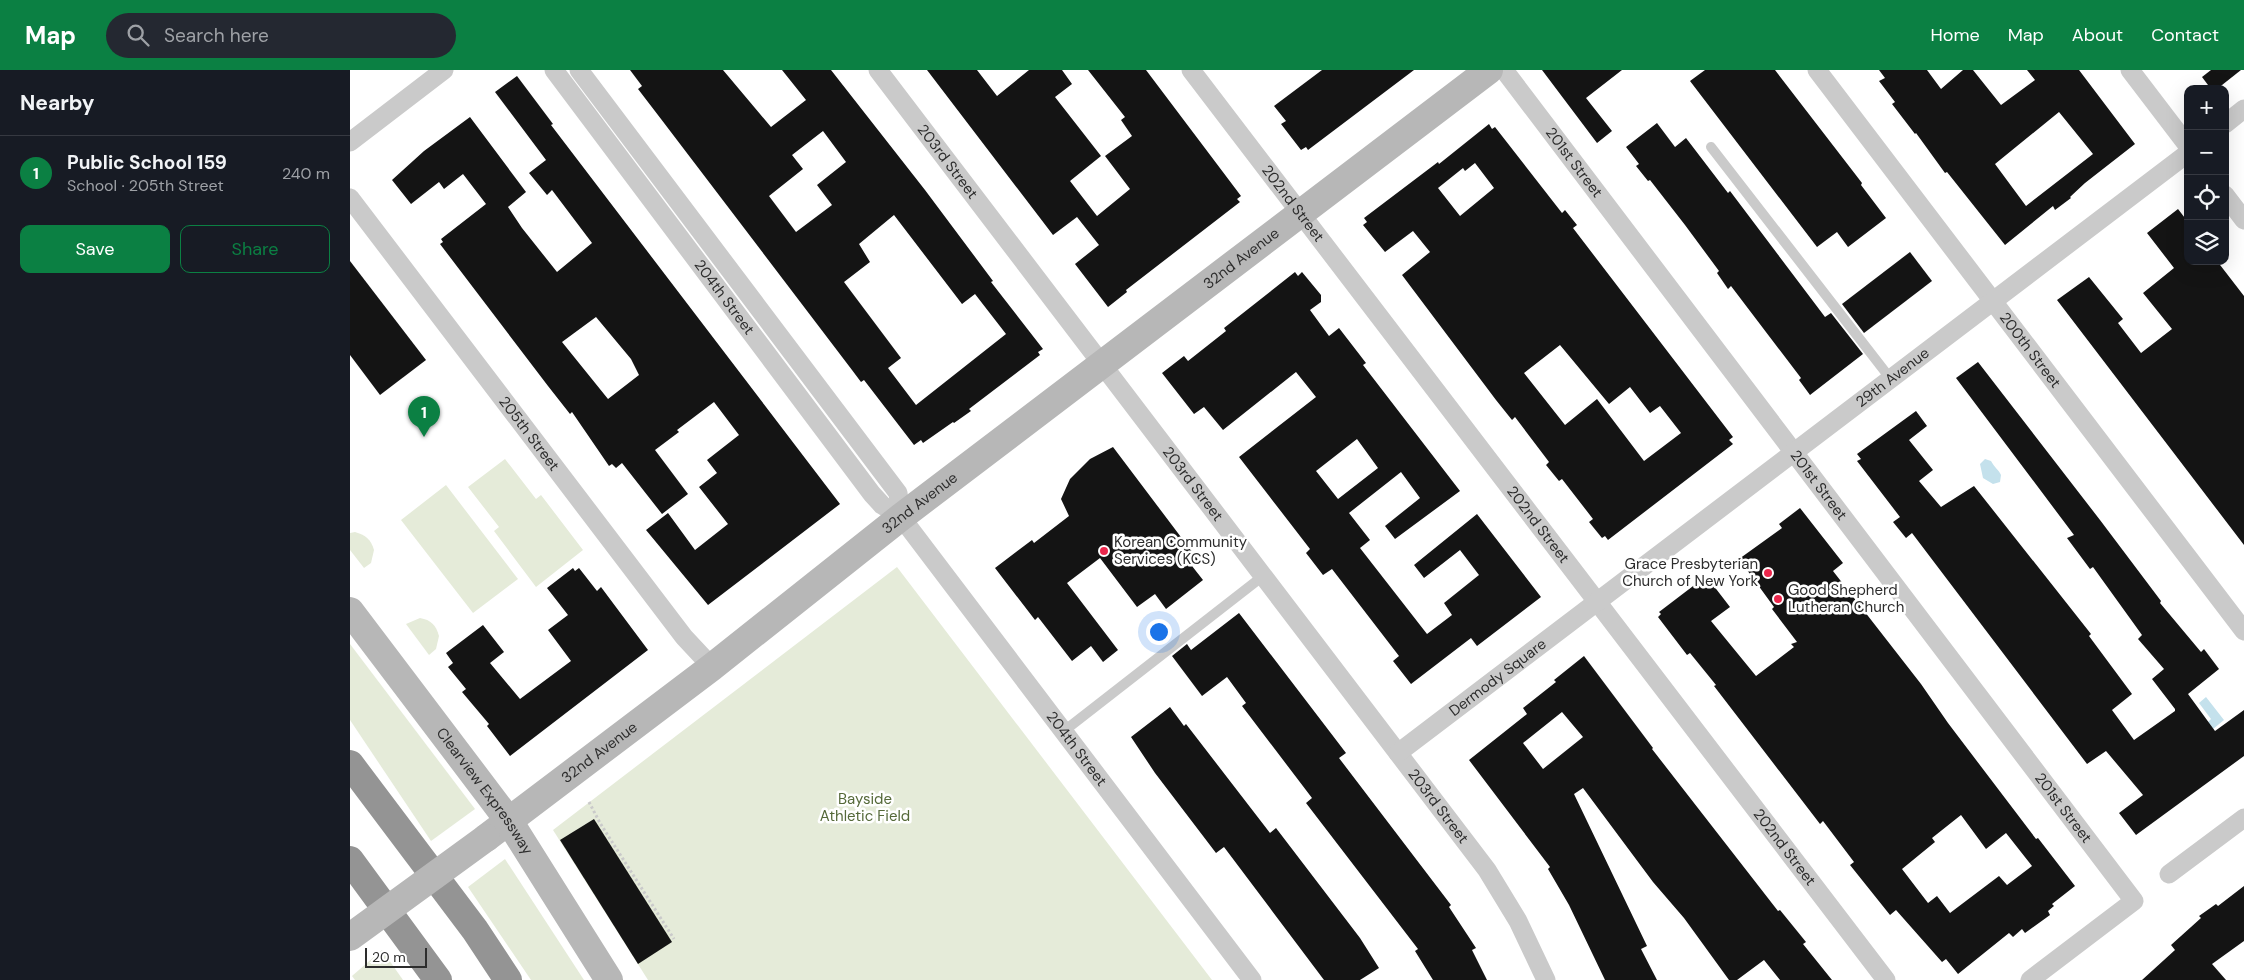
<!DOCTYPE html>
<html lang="en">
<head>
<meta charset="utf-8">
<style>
  :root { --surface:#171b24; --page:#242831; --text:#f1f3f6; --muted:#9ea1a6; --line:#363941; --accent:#0b8043 }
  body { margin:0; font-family:"DM Sans",sans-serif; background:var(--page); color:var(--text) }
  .controls { position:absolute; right:15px; top:15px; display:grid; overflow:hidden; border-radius:10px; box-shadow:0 5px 20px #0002 }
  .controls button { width:45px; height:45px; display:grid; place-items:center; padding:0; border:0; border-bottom:1px solid var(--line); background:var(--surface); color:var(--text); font:25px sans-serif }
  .scale { position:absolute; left:15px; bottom:12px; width:62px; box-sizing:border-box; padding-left:5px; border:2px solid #2d2d2d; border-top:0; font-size:14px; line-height:18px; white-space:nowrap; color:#2d2d2d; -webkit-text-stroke:4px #fff; paint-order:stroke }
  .you { position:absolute; left:808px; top:561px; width:18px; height:18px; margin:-12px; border:4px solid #fff; border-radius:50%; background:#1a73e8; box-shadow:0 0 0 8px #1a73e833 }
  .badge { display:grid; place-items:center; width:32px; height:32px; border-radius:50%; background:var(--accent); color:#fff; font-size:16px; font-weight:700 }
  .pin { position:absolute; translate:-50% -41px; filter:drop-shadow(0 1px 2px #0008) }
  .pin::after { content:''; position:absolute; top:26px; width:18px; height:15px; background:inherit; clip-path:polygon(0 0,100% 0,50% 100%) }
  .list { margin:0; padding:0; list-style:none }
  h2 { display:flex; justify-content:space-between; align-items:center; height:65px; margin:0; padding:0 20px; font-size:21px }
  h2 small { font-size:16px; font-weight:400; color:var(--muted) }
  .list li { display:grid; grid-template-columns:32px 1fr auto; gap:15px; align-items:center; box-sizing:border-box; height:75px; padding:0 20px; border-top:1px solid var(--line) }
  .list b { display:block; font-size:19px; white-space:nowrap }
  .list p { margin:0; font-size:16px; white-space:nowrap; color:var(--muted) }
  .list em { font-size:16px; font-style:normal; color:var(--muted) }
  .actions { display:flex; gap:10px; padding:15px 20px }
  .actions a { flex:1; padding:11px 0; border:1px solid var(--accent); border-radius:10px; text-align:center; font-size:18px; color:var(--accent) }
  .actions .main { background:var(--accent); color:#fff }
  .icon { flex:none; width:28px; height:28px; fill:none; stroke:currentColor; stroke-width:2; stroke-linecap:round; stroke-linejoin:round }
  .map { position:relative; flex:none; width:1894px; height:910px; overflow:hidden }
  header { display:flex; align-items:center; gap:30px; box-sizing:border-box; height:70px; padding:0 25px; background:var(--accent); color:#fff }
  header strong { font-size:24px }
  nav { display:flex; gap:28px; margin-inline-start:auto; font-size:18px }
  .search { width:350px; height:45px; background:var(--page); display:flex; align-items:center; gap:12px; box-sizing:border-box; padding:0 18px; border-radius:28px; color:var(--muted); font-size:19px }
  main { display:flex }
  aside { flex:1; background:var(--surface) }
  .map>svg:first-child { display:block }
</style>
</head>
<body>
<header>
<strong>Map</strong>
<div class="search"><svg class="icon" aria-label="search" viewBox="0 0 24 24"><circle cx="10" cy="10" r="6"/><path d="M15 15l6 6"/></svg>Search here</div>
<nav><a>Home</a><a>Map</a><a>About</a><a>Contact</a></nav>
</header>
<main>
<aside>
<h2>Nearby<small></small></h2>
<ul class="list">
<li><span class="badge">1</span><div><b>Public School 159</b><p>School · 205th Street</p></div><em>240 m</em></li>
</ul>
<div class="actions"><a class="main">Save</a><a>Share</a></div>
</aside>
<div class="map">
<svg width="1894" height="910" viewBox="0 0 1894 910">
  <rect width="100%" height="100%" fill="#fff"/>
  <!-- green -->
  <g fill="#e5ebd9">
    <polygon points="155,389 186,429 191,425 233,480 186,517 144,461 149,457 118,417"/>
    <polygon points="96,415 168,509 123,543 51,450"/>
    <path d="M5,462c10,3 16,7 19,18l-3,13 -7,5 -14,-18v-17z"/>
    <polygon points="547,497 862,910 298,910 203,760"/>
    <path d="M70,548c11,2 16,7 19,18l-3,13 -7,6 -23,-31z"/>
    <polygon points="0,574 125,739 81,771 0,650"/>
    <polygon points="155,789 234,910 181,910 118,817"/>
    <polygon points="32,880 53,910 5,910 2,906"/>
  </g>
  <!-- water -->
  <g fill="#c4e1ec">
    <path d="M1635,389l6,2c3,6 8,9 10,14l-1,7 -7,2 -10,-6 -3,-14z"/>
    <polygon points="1856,627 1874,650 1863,659 1858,652 1861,649 1849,633"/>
  </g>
  <!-- building -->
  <g fill="#141414" fill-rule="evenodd">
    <path d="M280,0h93l48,57 35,-27 -24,-30h49l94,120 68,91 -2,1 52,67 -5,3 2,3 -71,54 2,2 -17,12 -1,-1 -30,21 -2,-3 -7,5 -50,-65 -3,2 -9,-12 -191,-251 -23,-30 4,-3zM473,61l23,31 -29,23 15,20 -36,27 -27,-36 34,-27 -11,-14zM544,145l68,89 13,-10 31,40 -90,71 -28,-37 13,-10 -57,-76 26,-20 -11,-18z"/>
    <polygon points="577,0 627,0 647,26 679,0 712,0 722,14 705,27 751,86 720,111 747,146 780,119 755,86 782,66 771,50 775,47 738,0 796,0 891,126 887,129 890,132 776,220 777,222 758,237 725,194 749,175 727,147 703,165"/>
    <polygon points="972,0 1064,0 958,80 956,77 951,80 931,54 936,51 924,36"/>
    <polygon points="1192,0 1272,0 1236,28 1262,61 1247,73"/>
    <polygon points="1355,0 1425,0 1512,113 1511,115 1536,148 1498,177 1487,162 1467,177 1340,11"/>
    <path d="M1529,0h48l14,19 22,-19h10l28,35 34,-25 -8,-10h52l56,74 -50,39 -15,14 1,1 -16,12 -2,-4 -48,39 -58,-73 -2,1 -29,-40 -1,1 -23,-30 3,-2 -16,-21 6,-3zM1709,42l34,42 -67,52 -31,-42z"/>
    <polygon points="1861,0 1891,0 1867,19 1861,19 1852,7"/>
    <path d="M167,6l36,48 -2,1 289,379 -132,101 -62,-75 22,-17 27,37 33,-26 -29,-37 18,-14 -10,-13 32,-25 -25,-33 -37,28 2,2 -24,18 33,44 -26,20 -40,-51 -6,5 -4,-4 -3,2 -37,-54 -2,2 -22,-28 -108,-142 3,-2 -2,-3 45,-35 -23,-30 -19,15 -5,-7 -28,22 -19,-24 32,-29 46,-34 56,75 -18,15 14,21 35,44 35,-29 -40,-53 -5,5 -18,-22 17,-13 -51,-68zM246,247l35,42 8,16 -31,24 -46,-57z"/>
    <polygon points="1307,53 1325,77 1336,68 1378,123 1380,121 1475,247 1481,243 1513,284 1460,325 1449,310 1451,308 1381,216 1378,219 1367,203 1369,201 1335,155 1300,110 1298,111 1286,96 1289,94 1276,77"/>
    <path d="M1139,54l3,5 3,-2 67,86 3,-3 12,15 -4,3 160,209 -4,3 4,4 -125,96 -3,-4 -3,2 -13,-16 4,-3 -31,-40 -3,2 -13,-16 3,-3 -3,-4 -31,-41 -3,3 -16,-20 -94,-125 28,-23 -17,-21 -28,21 -22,-27 4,-3 -3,-4 74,-56 1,2zM1125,93l19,25 -34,28 -22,-28 25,-20 2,3zM1210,275l49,59 21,-17 20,26 10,-7 21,27 -37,28 -47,-62 -32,26 -41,-52z"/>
    <polygon points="1828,139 1838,152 1838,191 1867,191 1894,226 1894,475 1707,230 1739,207 1773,249 1768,253 1791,283 1822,259 1793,223 1824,198 1797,163"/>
    <polygon points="1560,182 1582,211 1514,263 1492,234"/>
    <polygon points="0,191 76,290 30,325 0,285"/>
    <path d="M945,202l3,4 4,-4 19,23v7l-11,8 19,26 10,-8 27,35 -3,2 97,126 -65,48 -10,-13 35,-28 -19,-26 -52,41 21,27 -10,8 67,86 25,-19 -8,-12 35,-28 -19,-25 -36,28 -10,-13 63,-51 64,83 -64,49 -6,-8 -60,46 -18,-23 6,-5 -67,-87 -9,6 -17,-22 4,-4 -71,-92 77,-60 -20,-25 -73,58 -19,-23 -10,7 -32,-41 22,-17 4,5 38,-30 -2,-3zM1007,369l21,29 -40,31 -22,-28z"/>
    <polygon points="1628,292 1750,450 1811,531 1810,533 1851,582 1854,579 1869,599 1838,624 1865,661 1894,640 1894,686 1786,765 1769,743 1793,725 1756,681 1737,694 1562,463 1556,468 1543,452 1550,447 1507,391 1511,389 1507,384 1566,341 1577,356 1559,370 1583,400 1569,411 1591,437 1624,416 1741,564 1739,566 1782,624 1762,640 1784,670 1825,641 1825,639 1802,609 1814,599 1788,569 1792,565 1743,497 1740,499 1717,468 1724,465 1606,308"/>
    <polygon points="763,377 849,491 842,496 853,510 816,539 805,524 787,537 750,488 717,513 768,580 753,592 741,576 722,591 688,547 685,550 645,498 682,470 684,473 719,446 711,429 720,409 740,389"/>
    <path d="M1450,438l43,55 -10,8 88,113 27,39 88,116 2,-1 37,48 -23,18 2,2 -6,5 2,4 -25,18 -3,-4 -9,8 -4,-4 -51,41 -12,-15 -4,3 -46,-52 -6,5 -40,-50 4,-3 -31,-41 -3,3 -106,-138 2,-1 -26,-32 -3,2 -29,-38 3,-3 -2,-2 42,-32 4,5 5,-4 20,26 -19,14 45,55 38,-29 -3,-3 6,-2 -25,-33 2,-2 -35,-48 43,-31 -3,-4zM1611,745l25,34 20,-16 26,33 -25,19 -8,-9 -49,37 -13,-17 -9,7 -26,-34 33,-27 -3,-4z"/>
    <polygon points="223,498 225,501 229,498 247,521 251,517 298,580 160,686 137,656 139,654 112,622 116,619 98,597 103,593 96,583 133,555 154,582 140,593 170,629 221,591 198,560 218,545 197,518"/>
    <polygon points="889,543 996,683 989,688 1101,835 1099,837 1126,878 1122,880 1137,910 1083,910 1065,881 1068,879 956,733 962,728 892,636 896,633 877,607 852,626 822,586 837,574 841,580"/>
    <path d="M1234,586l69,92 -1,1 126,162 2,-1 26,32 -3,2 29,36h-52l-16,-20 -27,20h-8l-45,-62 -31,-36 -70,-94 -9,6 73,152 -6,3 16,31h-52l-36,-75 -21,-36 2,-2 -81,-107 58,-46 -4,-6 33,-26 -2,-2zM1212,642l21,25 -40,32 -20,-26z"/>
    <polygon points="820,637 834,656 836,654 920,763 926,758 1010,868 1029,898 1010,910 974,910 874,777 866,783 805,703 781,667"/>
    <polygon points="244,749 322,872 288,894 210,770"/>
    <polygon points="1894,816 1894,871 1862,894 1876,910 1792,910 1825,880 1821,875 1851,848 1849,846 1866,834 1868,836"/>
  </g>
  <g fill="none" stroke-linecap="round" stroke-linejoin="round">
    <!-- path -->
    <polyline stroke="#cacaca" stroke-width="3" stroke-dasharray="2.5 2.5" stroke-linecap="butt" points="239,732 250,753 324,869"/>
    <!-- lane -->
    <g stroke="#cacaca" stroke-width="10">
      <polyline points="1361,77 1540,308"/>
      <polyline points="714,661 913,506"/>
    </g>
    <!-- street -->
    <g stroke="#cacaca" stroke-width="19">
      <path id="s1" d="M204,0l318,424 10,11 19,12 351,463"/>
      <polyline points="229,0 548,423 551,447"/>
      <path id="s2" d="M528,0l609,800 31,51 28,59"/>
      <path id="s3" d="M841,0l695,910"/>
      <path id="s4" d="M1154,0l630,831 -104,79"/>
      <path id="s5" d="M1467,0l427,561"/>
      <polyline points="1780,0 1838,76"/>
      <polyline points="1875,54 1894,39"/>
      <polyline points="0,72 94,0"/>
      <polyline points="1875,125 1894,150"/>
      <path id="s6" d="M0,128l334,439 28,30"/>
      <path id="s7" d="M1048,683l790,-600"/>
      <polyline points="1819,804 1894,748"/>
    </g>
    <!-- secondary -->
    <g stroke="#b7b7b7" stroke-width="28">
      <path id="s8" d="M0,541l159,210 100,159"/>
      <path id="s9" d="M136,768l226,-171 189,-150 588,-447"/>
    </g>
    <!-- highway -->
    <g stroke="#949494" stroke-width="28">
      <polyline points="0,694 125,860 158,910"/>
      <polyline points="0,790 88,910"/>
    </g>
    <!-- secondary-bridge -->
    <polyline stroke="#b7b7b7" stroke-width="28" points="0,867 136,768"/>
  </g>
  <!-- markers -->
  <g fill="#eb274c" stroke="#fff" stroke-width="2">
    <circle cx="754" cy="481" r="5"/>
    <circle cx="1418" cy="503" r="5"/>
    <circle cx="1428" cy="529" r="5"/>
  </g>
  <g text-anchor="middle" stroke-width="5" stroke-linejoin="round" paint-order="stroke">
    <!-- street labels -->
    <g font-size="15" fill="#2d2d2d" stroke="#fff">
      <text dy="5" stroke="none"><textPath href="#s2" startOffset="115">203rd Street</textPath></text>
      <text dy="5" stroke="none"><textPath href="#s4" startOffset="116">201st Street</textPath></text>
      <text dy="5" stroke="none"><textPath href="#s3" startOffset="168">202nd Street</textPath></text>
      <text dy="5" stroke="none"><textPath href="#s9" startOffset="952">32nd Avenue</textPath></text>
      <text dy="5" stroke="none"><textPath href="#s1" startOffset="284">204th Street</textPath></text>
      <text dy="5" stroke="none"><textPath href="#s5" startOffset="352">200th Street</textPath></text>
      <text dy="5" stroke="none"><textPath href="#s7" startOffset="621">29th Avenue</textPath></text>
      <text dy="5" stroke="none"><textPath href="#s6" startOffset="296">205th Street</textPath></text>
      <text dy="5" stroke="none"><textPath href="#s2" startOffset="520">203rd Street</textPath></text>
      <text dy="5" stroke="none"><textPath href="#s4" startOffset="521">201st Street</textPath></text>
      <text dy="5" stroke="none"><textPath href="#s9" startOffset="548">32nd Avenue</textPath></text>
      <text dy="5" stroke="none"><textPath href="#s3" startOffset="572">202nd Street</textPath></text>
      <text dy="5" stroke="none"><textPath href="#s7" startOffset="125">Dermody Square</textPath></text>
      <text dy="5" stroke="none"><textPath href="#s1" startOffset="858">204th Street</textPath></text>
      <text dy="5" stroke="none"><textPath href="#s9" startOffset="142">32nd Avenue</textPath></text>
      <text dy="5" stroke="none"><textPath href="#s8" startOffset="225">Clearview Expressway</textPath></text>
      <text dy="5" stroke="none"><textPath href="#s2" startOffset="925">203rd Street</textPath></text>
      <text dy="5" stroke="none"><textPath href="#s4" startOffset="926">201st Street</textPath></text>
      <text dy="5" stroke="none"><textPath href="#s3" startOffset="978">202nd Street</textPath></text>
    </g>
    <!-- poi labels -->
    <g font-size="15" fill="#2d2d2d" stroke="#fff" text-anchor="start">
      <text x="764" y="477">Korean Community<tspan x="764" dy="17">Services (KCS)</tspan></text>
      <text x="1408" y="499" text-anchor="end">Grace Presbyterian<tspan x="1408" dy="17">Church of New York</tspan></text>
      <text x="1438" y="525">Good Shepherd<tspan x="1438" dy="17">Lutheran Church</tspan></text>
    </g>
    <!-- park labels -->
    <g font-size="15" fill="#556939" stroke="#fff">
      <text x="515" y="734">Bayside<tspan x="515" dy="17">Athletic Field</tspan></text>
    </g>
  </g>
</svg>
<div class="controls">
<button>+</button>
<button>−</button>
<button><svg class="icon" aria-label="locate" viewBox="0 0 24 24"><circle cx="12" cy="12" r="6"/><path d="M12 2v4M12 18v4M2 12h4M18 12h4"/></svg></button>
<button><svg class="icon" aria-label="layers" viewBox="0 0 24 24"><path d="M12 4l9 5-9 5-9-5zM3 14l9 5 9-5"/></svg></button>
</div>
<div class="scale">20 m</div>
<div class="you"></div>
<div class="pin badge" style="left:74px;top:367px">1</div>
</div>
</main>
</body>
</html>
